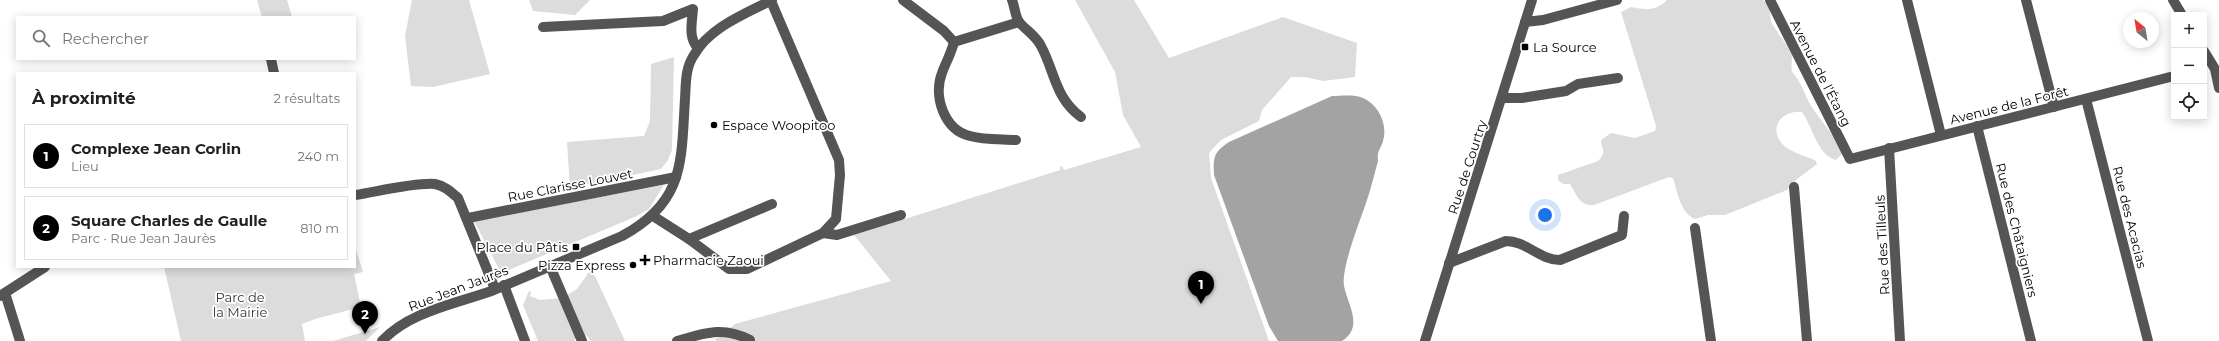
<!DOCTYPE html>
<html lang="fr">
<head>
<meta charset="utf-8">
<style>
  :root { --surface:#fff; --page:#f2f2f2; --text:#202124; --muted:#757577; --line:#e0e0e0; --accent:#000 }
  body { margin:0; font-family:Montserrat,sans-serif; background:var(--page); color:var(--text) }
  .controls { position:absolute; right:12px; top:12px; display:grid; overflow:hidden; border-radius:0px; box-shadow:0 2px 10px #0003 }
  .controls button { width:36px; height:36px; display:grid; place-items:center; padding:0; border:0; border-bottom:1px solid var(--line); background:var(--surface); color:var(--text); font:20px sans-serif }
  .compass { position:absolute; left:2123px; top:12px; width:36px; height:36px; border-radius:50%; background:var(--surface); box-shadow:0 2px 10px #0003; rotate:329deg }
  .you { position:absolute; left:1545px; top:215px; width:14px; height:14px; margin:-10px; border:3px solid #fff; border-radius:50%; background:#1a73e8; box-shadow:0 0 0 6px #1a73e833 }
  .badge { display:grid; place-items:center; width:26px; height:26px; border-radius:50%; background:var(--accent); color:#fff; font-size:13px; font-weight:700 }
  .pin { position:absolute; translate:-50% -33px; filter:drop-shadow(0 1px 2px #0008) }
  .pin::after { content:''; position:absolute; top:21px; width:14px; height:12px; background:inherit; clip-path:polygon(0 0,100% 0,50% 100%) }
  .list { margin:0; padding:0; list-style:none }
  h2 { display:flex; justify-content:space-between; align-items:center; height:52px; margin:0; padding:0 16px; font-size:17px }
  h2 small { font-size:13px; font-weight:400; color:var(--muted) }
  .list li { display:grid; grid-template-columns:26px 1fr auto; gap:12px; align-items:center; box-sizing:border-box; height:64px; margin:0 8px 8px; padding:0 8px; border:1px solid var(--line); border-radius:0px }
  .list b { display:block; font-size:15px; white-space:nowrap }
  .list p { margin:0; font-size:13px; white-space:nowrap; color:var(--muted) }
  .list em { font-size:13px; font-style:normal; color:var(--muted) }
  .icon { flex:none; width:22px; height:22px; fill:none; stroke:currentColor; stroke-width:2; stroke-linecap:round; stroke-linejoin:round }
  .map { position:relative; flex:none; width:2219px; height:341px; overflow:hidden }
  .search { position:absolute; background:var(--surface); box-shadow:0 2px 10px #0003; left:16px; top:16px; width:340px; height:44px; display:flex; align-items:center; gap:10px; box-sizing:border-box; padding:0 14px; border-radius:0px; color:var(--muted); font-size:15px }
  .panel { position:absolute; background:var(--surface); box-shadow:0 2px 10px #0003; left:16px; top:72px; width:340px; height:196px; border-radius:0px }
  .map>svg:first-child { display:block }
</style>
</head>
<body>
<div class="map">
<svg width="2219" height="341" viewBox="0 0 2219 341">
  <rect width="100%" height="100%" fill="#fff"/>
  <!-- green -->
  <g fill="#dcdcdc">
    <polygon points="257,0 287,0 292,17 262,17"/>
    <polygon points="412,0 469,0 490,74 433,87 411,86 405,36"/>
    <polygon points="529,0 590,0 575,15 533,11"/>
    <polygon points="1075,0 1134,0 1169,58 1283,17 1357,43 1355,77 1323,81 1305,77 1291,77 1262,110 1259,121 1221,140 1209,153 1211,178 1269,341 716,341 715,339 735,324 891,281 854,235 1060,170 1060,167 1062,166 1064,170 1141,147 1123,115 1115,72"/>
    <path d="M1667,0h96c8,6 7,13 8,22 3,6 21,29 21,34 0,5 -1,10 0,16 9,9 12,21 18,32 10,17 25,31 33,49l-7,7c-19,-5 -23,-33 -34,-48 -17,-2 -33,12 -22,29 7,11 25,14 36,20l1,3 -21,16 -9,10 -62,25h-17l-13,4c-14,-5 -18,-28 -22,-41l-4,-1 -75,28c-15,1 -17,-10 -24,-21h-7l-5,-4v-5l40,-14c10,-11 3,-11 3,-21l10,-7 24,5 20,-7 1,-5 -35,-114 10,-5c14,3 26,4 36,-7z"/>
    <polygon points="674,57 672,150 668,160 661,169 570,188 567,142 644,136 650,121 651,64"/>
    <polygon points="664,185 649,209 637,216 504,272 499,269 474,221"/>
    <polygon points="355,246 363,272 354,274 361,307 315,319 302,324 305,341 181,341 164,267 355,267"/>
    <polygon points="589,272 595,276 625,341 591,341 587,336 583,334 566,296 577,289"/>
    <polygon points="529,291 531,292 530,296 540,300 562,298 577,337 574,341 538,341 523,305"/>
    <polygon points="380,327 366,341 333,341"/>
  </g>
  <!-- water -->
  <path fill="#a3a3a3" d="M1332,96c9,0 22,-2 31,2 16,7 25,27 20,43 -3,10 -6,9 -5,20 -4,14 -7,28 -12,42 -6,18 -25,65 -22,83 4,19 20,41 -2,55h-64l-9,-15 -55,-151c-1,-18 0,-23 15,-33z"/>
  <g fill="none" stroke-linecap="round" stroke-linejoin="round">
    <!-- minor -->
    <g stroke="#555" stroke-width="10">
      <polyline points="903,0 944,31 954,42"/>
      <path d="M1012,0c3,7 3,18 8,23 7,8 16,13 21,23 14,26 14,52 40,71"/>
      <polyline points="1770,0 1850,159 2174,76"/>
      <polyline points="1907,0 1941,135"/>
      <polyline points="2026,0 2054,107"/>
      <polyline points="2173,0 2182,15"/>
      <polyline points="1525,22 1543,20 1617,0"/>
      <path d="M543,27l120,-6 30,-12c-1,14 -5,29 5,39"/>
      <path d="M954,42c-3,12 -8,20 -12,31 -9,23 2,57 28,63 14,4 31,3 46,4"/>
      <polyline points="954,42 1019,22"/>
      <polyline points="2204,51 2215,69 2219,88"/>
      <polyline points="271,59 274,73"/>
      <polyline points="1503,98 1522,98 1566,91 1578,84 1618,78"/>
      <polyline points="2086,99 2148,341"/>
      <polyline points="1977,126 2031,341"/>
      <polyline points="1889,148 1900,341"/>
      <polyline points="1794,187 1807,341"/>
      <path d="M355,195c20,-3 61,-13 80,-11 10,2 16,8 23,14l37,91"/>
      <polyline points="653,216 689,239 729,269 747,269 823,233 836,219 840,175 839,160 771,1"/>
      <polyline points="468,218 676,177"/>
      <polyline points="1695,228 1711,341"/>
      <polyline points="823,233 837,235 901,215"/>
      <polyline points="689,239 772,204"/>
      <path d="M1449,263l57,-22c20,0 34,19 54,19l62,-25 2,-19"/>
      <polyline points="550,266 582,341"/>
      <polyline points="504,285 525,341"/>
      <polyline points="5,293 20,341"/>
      <polyline points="0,296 45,267"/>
      <path d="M382,341c28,-30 74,-37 112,-51 43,-18 86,-36 128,-54 63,-34 59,-74 63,-137 1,-15 0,-31 9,-44 16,-28 51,-41 78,-55"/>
      <path d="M677,341c28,-8 46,-15 73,-1"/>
      <polyline points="1425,341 1532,0"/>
    </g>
  </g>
  <!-- markers -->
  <g fill="#000" stroke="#fff" stroke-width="1.5">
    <rect x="1521" y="43" width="8" height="8" rx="2"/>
    <circle cx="714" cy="125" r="4"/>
    <rect x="572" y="243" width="8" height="8" rx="2"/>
    <path d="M643 254h4v4h4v4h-4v4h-4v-4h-4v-4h4z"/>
    <circle cx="633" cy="265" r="4"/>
  </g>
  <g text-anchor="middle" stroke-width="3.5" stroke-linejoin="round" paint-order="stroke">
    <!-- poi labels -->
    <g font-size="13" fill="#000" stroke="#fff" text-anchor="start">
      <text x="1533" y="52">La Source</text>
      <text x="722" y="130">Espace Woopitoo</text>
      <text x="568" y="252" text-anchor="end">Place du Pâtis</text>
      <text x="653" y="265">Pharmacie Zaoui</text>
      <text x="625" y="270" text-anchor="end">Pizza Express</text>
    </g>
    <!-- street labels -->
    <g font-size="13" fill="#000" stroke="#fff">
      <text transform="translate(1821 73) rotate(63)" y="5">Avenue de l’Étang</text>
      <text transform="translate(2009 105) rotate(-14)" y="5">Avenue de la Forêt</text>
      <text transform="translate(1467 167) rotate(-72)" y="5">Rue de Courtry</text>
      <text transform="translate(570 185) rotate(-11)" y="5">Rue Clarisse Louvet</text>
      <text transform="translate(2130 217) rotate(76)" y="5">Rue des Acacias</text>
      <text transform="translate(2017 230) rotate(76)" y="5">Rue des Châtaigniers</text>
      <text transform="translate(1882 245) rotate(-93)" y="5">Rue des Tilleuls</text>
      <text transform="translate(458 288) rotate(-21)" y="5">Rue Jean Jaurès</text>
    </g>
    <!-- park labels -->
    <g font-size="13" fill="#333" stroke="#fff">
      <text x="240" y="302">Parc de<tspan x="240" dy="15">la Mairie</tspan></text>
    </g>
  </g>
</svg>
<div class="controls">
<button>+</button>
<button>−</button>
<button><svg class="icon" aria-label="locate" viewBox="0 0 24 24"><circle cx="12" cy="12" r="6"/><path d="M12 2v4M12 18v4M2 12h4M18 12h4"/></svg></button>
</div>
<svg class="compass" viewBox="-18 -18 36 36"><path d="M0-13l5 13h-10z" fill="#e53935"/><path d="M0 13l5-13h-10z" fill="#757577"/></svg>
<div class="you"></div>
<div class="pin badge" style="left:1201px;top:304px">1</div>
<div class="pin badge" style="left:365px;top:334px">2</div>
<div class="search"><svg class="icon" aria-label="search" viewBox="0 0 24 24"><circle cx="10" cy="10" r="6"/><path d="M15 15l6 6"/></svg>Rechercher</div>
<section class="panel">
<h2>À proximité<small>2 résultats</small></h2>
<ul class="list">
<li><span class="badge">1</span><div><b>Complexe Jean Corlin</b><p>Lieu</p></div><em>240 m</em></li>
<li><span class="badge">2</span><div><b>Square Charles de Gaulle</b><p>Parc · Rue Jean Jaurès</p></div><em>810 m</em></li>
</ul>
</section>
</div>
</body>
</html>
